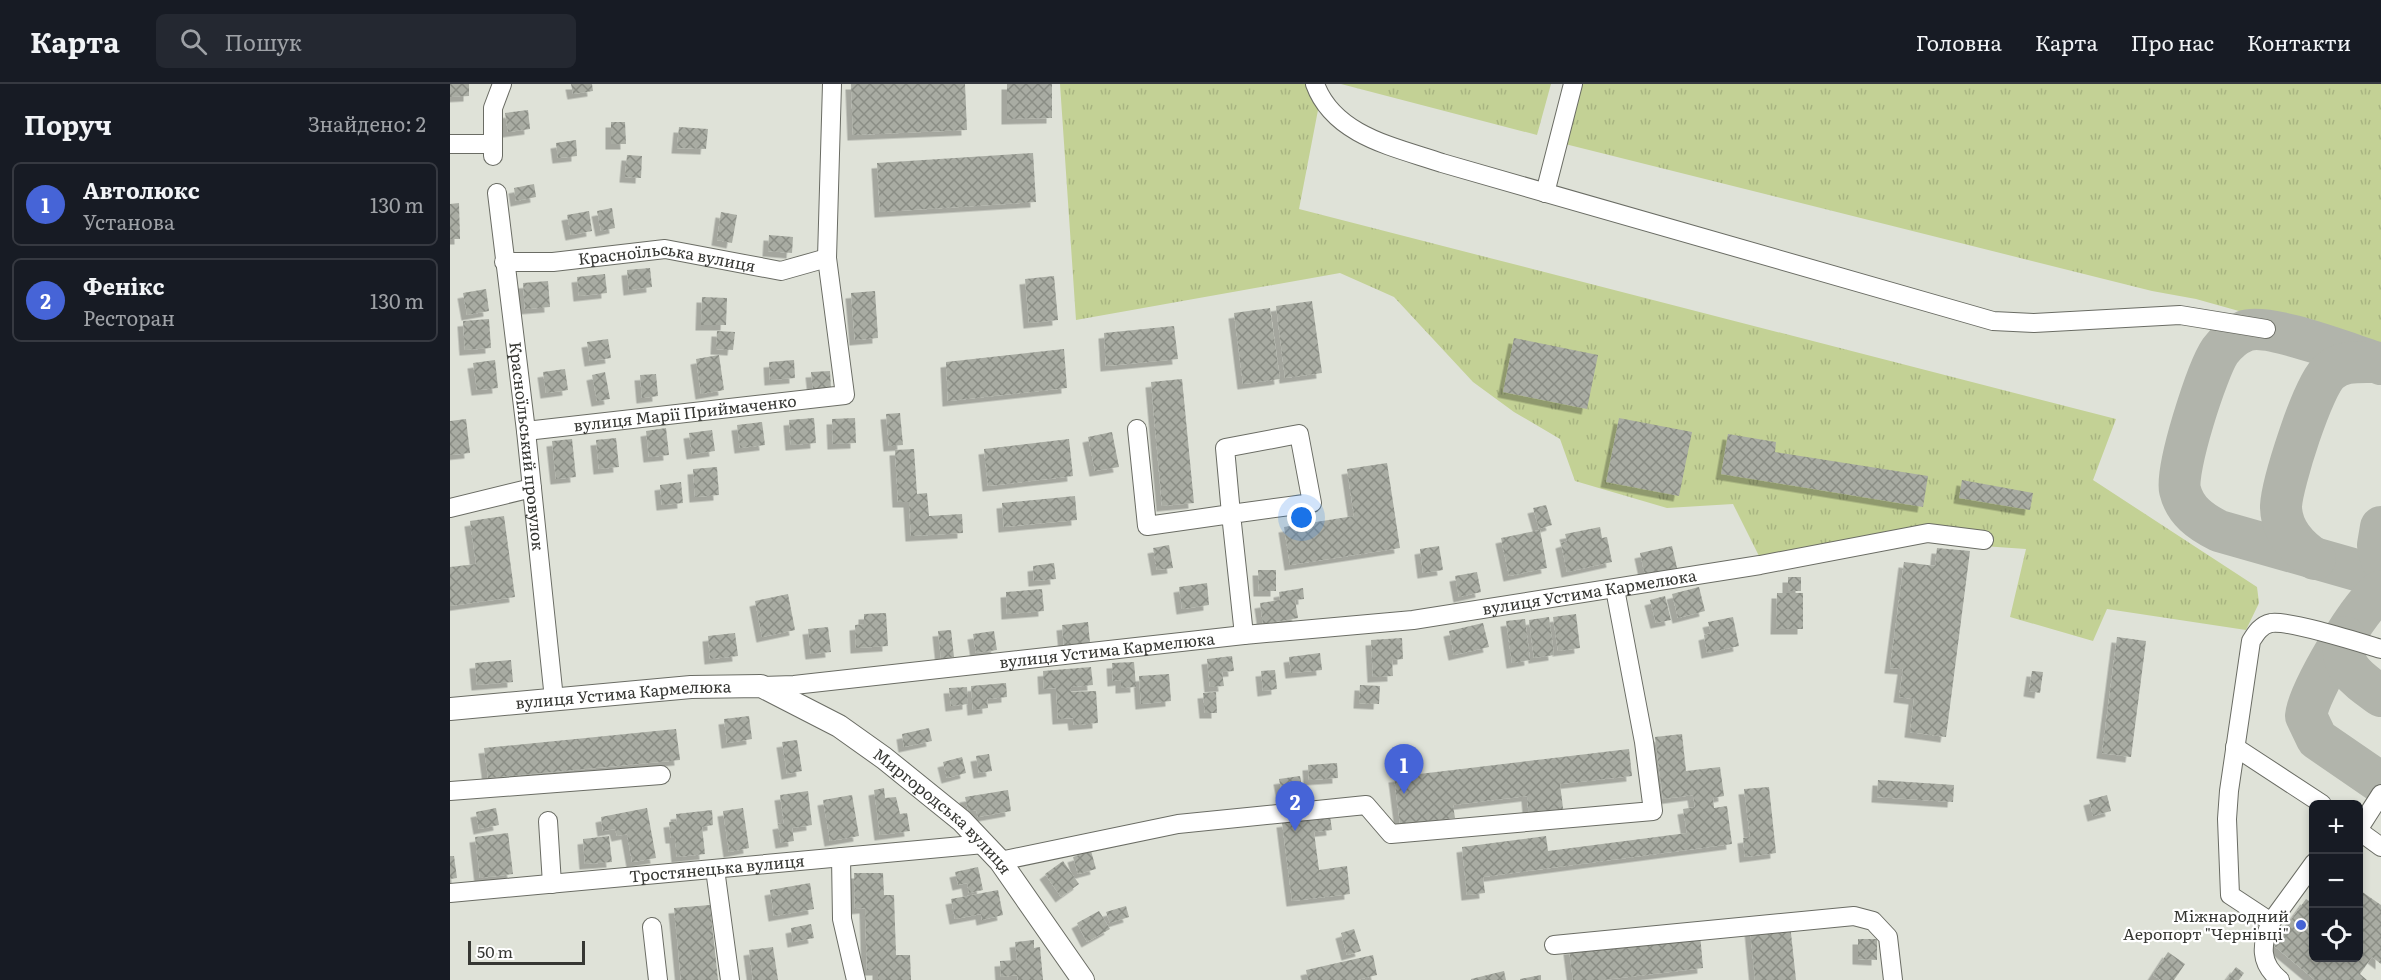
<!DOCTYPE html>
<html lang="uk">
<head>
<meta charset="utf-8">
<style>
  :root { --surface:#171b24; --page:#242831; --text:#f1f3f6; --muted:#9ea1a6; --line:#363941; --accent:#4664d7 }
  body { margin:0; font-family:Literata,serif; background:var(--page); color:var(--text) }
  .controls { position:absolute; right:18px; bottom:18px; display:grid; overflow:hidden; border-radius:9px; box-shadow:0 3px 9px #0003 }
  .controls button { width:54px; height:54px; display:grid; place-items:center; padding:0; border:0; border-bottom:2px solid var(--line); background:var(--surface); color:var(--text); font:30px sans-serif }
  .scale { position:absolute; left:18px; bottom:15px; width:117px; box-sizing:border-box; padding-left:6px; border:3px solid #363733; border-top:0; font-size:16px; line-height:21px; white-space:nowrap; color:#363733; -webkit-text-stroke:4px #fff; paint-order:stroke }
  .you { position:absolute; left:852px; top:434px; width:21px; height:21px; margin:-15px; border:4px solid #fff; border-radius:50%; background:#1a73e8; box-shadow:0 0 0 9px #1a73e833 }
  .badge { display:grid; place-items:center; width:39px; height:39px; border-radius:50%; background:var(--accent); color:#fff; font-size:20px; font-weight:700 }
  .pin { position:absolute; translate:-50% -50px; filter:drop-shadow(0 2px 3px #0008) }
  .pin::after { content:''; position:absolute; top:32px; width:21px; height:18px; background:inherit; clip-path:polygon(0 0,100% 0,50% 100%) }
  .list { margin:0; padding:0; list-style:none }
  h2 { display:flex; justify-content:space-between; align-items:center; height:78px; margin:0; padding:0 24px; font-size:26px }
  h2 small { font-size:20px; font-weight:400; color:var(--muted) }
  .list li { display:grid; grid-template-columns:39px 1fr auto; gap:18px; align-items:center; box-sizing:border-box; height:84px; margin:0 12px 12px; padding:0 12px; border:2px solid var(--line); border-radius:9px }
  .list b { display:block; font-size:22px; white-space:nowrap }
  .list p { margin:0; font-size:20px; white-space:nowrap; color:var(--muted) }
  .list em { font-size:20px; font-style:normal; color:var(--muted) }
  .icon { flex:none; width:33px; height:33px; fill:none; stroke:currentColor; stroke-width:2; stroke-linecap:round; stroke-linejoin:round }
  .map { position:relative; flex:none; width:1931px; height:896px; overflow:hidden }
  header { display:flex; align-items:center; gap:36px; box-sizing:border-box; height:84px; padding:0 30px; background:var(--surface); border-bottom:2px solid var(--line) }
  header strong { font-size:28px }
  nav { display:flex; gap:33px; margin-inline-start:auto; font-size:21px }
  .search { width:420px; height:54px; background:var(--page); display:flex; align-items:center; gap:15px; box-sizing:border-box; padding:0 21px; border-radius:9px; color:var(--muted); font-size:22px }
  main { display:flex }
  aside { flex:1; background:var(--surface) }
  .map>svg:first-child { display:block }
</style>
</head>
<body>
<header>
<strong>Карта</strong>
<div class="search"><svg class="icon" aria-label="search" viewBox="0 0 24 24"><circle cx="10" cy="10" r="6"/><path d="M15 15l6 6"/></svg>Пошук</div>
<nav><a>Головна</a><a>Карта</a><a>Про нас</a><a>Контакти</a></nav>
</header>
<main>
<aside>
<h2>Поруч<small>Знайдено: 2</small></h2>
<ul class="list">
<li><span class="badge">1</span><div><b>Автолюкс</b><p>Установа</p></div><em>130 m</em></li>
<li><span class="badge">2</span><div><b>Фенікс</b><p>Ресторан</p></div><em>130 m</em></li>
</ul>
</aside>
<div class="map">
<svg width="1931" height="896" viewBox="0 0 1931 896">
  <defs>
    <pattern id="grass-tufts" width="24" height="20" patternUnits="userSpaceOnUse" patternTransform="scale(1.5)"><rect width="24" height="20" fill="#c3d195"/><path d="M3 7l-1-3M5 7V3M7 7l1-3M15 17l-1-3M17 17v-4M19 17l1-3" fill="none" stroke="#a8b481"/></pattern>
    <pattern id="building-cross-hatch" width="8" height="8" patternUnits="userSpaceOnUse" patternTransform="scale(1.5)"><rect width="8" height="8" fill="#a9aca3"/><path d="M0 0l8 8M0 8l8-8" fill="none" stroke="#8a8d85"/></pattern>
    <filter id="shadow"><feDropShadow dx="-5.5" dy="5.5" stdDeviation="0" flood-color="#0004"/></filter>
  </defs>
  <rect width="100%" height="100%" fill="#dfe2d8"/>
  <!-- grass -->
  <g fill="url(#grass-tufts)">
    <polygon points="610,0 873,0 849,125 1666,335 1643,396 1807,503 1809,519 1796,546 1657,525 1643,557 1560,533 1576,465 1461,457 1315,484 1283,420 1217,424 1125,397 1110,355 1064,328 1023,298 944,213 890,189 626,236"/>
    <polygon points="891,0 1101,0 1087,51"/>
    <polygon points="1130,0 1931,0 1931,267 1746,215 1702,207 1115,60"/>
  </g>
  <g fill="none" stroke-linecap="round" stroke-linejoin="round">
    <!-- taxiway -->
    <g stroke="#b1b4ab" stroke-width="42">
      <path d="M1931,280c-27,-8 -113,-42 -136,-33 -10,4 -19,12 -25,20 -13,19 -45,119 -40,139 5,21 21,32 39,41l162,46"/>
      <polyline points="1931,443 1928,461 1931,475"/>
      <path d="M1865,475c-18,-12 -34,-29 -34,-53 1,-22 32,-121 48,-134 12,-11 27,-10 43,-10"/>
      <path d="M1931,507c-20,11 -73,102 -75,125l11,23 64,44"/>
      <path d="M1895,553c-7,31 14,43 36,59"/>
    </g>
  </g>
  <!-- building -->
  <g fill="url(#building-cross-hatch)" filter="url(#shadow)">
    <polygon points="0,0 19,0 19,12 0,13"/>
    <polygon points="121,0 142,0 143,7 123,10"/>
    <polygon points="401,0 515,0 517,46 403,51"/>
    <polygon points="557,0 602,0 602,34 557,35"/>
    <polygon points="78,26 80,45 58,48 55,29"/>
    <polygon points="161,38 175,38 176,60 161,60"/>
    <polygon points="229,43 258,45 256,65 227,64"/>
    <polygon points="126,56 127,72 108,74 106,59"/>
    <polygon points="583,69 586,118 430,128 427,79"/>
    <polygon points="177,71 192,72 191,94 175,93"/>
    <polygon points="84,100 86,113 66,117 64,104"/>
    <polygon points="9,119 10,155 0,155 0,120"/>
    <polygon points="162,124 165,144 151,147 147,127"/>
    <polygon points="139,127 142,147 121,151 117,131"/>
    <polygon points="271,128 287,131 282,159 267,156"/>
    <polygon points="319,151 343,153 342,169 318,167"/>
    <polygon points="200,184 202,203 179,206 177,186"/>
    <polygon points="155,190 157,209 129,212 127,193"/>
    <polygon points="604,192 608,236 579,239 575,195"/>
    <polygon points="98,197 100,223 75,225 73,199"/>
    <polygon points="36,205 39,227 17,231 13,209"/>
    <polygon points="425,207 428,254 405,256 401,209"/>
    <polygon points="252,213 277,214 276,241 251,241"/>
    <polygon points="862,217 872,289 835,294 826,222"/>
    <polygon points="820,224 830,295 793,300 784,229"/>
    <polygon points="39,235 41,264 15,266 13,237"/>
    <polygon points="724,242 728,275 656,282 654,249"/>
    <polygon points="267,247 285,248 283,266 266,265"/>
    <polygon points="1064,254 1148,271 1137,325 1053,308"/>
    <polygon points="158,255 161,274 140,277 137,258"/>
    <polygon points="614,265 617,304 498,317 496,278"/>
    <polygon points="269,271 274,306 251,310 246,275"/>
    <polygon points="45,276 48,304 27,306 23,279"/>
    <polygon points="344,276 345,294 320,296 319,278"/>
    <polygon points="115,285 118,306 96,309 93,288"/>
    <polygon points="380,287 381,305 363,306 361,288"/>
    <polygon points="155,288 160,315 147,317 142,291"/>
    <polygon points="206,290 208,312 192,314 190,291"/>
    <polygon points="732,295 744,419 712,422 701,298"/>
    <polygon points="450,329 453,361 439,362 436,330"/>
    <polygon points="364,334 366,359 341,361 339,336"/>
    <polygon points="405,334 406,359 383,360 382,335"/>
    <polygon points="1169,334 1242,348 1229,412 1156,398"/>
    <polygon points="16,335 20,369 0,371 0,337"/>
    <polygon points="312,338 315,361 290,364 287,341"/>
    <polygon points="216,344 219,371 199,373 196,347"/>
    <polygon points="262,346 265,367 242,370 239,349"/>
    <polygon points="662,348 669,383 645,387 638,353"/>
    <polygon points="1278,350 1326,358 1325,368 1478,392 1473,423 1271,390"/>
    <polygon points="166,354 169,383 149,385 146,356"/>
    <polygon points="122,355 126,393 106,395 102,357"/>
    <polygon points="619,355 623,392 538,402 534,365"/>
    <polygon points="464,365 467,410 477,409 479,432 512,430 513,449 461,452 459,418 448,418 445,366"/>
    <polygon points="937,379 950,464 840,481 834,443 904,432 897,385"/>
    <polygon points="267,383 269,411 245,413 243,385"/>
    <polygon points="1512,396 1583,409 1580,426 1509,414"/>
    <polygon points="231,398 233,419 212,421 210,401"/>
    <polygon points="625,412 627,436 554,443 552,419"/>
    <polygon points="1096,421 1102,441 1089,445 1083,424"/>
    <polygon points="54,432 65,513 0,522 0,483 26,480 20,437"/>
    <polygon points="1150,443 1152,454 1157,453 1162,478 1117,488 1111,459 1117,457 1115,450"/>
    <polygon points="1090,446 1097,484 1059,492 1051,454"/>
    <polygon points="719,461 723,484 707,486 703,464"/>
    <polygon points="989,462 993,486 973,489 970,465"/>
    <polygon points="1222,462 1227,484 1195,492 1190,469"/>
    <polygon points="1487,464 1520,467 1496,653 1460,648 1464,615 1449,613 1453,585 1440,584 1454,478 1485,482"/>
    <polygon points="604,479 606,495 584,497 583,482"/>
    <polygon points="808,486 826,486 826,507 809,507"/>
    <polygon points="1027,488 1031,508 1009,513 1005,492"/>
    <rect x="1338" y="493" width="13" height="14"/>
    <polygon points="757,499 759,521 732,525 729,503"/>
    <polygon points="1249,503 1255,527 1228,534 1222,510"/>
    <polygon points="853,504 854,515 845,516 848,534 813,540 810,519 830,516 829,508"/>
    <polygon points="592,505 594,527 557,530 556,508"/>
    <polygon points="1327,509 1353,509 1353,545 1326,545"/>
    <polygon points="338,510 345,546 312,553 305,517"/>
    <polygon points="1215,512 1221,536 1206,539 1200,516"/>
    <polygon points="436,529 438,562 406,564 405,541 414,540 414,530"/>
    <polygon points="1126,530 1130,564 1108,567 1103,533"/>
    <polygon points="1099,533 1104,571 1084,574 1079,536"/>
    <polygon points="1283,533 1289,562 1257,569 1254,551 1261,549 1258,538"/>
    <polygon points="1075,535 1080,576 1062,579 1056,537"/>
    <polygon points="638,538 640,559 614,562 612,541"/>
    <polygon points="1033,539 1039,563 1004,571 999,547"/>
    <polygon points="378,543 381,568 361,570 358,545"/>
    <polygon points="501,546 504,573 491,575 488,547"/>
    <polygon points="544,547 547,566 526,569 523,550"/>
    <polygon points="285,549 288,572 260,575 258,552"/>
    <polygon points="1667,553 1696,557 1681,673 1652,669"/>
    <polygon points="952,554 953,575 942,576 943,592 923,593 921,556"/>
    <polygon points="870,569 872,586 841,589 839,573"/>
    <polygon points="782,572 784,587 772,588 774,602 760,603 757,575"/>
    <polygon points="61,576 63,598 27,601 25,579"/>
    <polygon points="684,578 686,603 671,604 671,596 663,597 662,579"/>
    <polygon points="641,583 643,601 621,603 621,608 646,607 648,639 624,641 623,634 608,635 606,604 594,605 593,587"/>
    <polygon points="825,586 827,605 813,607 811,587"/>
    <polygon points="1582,587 1593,588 1590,609 1579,607"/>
    <polygon points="719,590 721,617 691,620 689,592"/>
    <polygon points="556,599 557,613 537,615 538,624 523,626 521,602"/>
    <polygon points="910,601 930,602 929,620 909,619"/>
    <polygon points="517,603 518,620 501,622 499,604"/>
    <polygon points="766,608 767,629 755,629 753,609"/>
    <polygon points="299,632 302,655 277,659 274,635"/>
    <polygon points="479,644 482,657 454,663 452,650"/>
    <polygon points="226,645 230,676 38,694 34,664"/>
    <polygon points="1232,650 1236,687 1270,683 1274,712 1263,714 1264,724 1277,722 1282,760 1033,793 1035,809 1017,811 1012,763 1096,752 1098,767 1237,749 1233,725 1245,723 1243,711 1213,715 1205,653"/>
    <polygon points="347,656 352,687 337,690 332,658"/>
    <polygon points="1179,665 1182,692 1110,700 1114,732 1079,736 1077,712 1003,721 1005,734 950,740 944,693"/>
    <polygon points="539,670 542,687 529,689 526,672"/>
    <polygon points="512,673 516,689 497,694 493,678"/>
    <polygon points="887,679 888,694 859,696 858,681"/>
    <polygon points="850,692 855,718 834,721 829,695"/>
    <polygon points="1428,696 1504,701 1503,718 1427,713"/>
    <polygon points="1319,703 1326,769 1295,773 1293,754 1300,753 1294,705"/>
    <polygon points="434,704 435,714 446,713 450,730 457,729 460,747 430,751 424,706"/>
    <polygon points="558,706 561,727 528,733 526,726 518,727 515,713"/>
    <polygon points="358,707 362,741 342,744 344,757 331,759 328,740 334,739 330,711"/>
    <polygon points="402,711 409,752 380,757 373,716"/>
    <polygon points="1657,711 1661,727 1643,732 1639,716"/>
    <polygon points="46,724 49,741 29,745 26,728"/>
    <polygon points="197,724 206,774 182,778 177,750 167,752 165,745 153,747 151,733"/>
    <polygon points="293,724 299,764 279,768 273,727"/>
    <polygon points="262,726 263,741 252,743 255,770 227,773 225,754 221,754 219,738 227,737 226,730"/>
    <polygon points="880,732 882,746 864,748 869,786 897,782 900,810 842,817 832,738"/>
    <polygon points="58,749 63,790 30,794 25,753"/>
    <polygon points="159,752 162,778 135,780 133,755"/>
    <polygon points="641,767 646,785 628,790 623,773"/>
    <polygon points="0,772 4,772 7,794 0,795"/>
    <polygon points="613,777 629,800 611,813 595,790"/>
    <polygon points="528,783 533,806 519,809 517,799 508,801 505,788"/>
    <polygon points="404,789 433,789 434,811 444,811 446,871 460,871 461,896 428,896 428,886 417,886 415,824 405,825"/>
    <polygon points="360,799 364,825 324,832 320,806"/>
    <polygon points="1908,805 1931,821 1931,880 1922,873 1910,890 1917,896 1865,896 1823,861 1856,815 1864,820 1864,874 1884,874 1889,877 1892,874 1908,874"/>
    <polygon points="548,806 553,831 532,836 531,830 505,835 501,815"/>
    <polygon points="260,821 268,896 231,896 224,824"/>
    <polygon points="676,822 679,833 660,839 656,828"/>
    <polygon points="649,827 660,845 637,858 627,839"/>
    <polygon points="361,840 364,854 343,858 341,844"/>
    <polygon points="1340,840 1346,896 1305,896 1300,844"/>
    <polygon points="904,845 911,867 897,871 891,849"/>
    <polygon points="1250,850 1253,884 1153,896 1123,896 1119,865"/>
    <polygon points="1408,855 1427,855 1427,876 1408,875"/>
    <polygon points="584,856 584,864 590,863 593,896 568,896 567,891 551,893 550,877 567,876 565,858"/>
    <polygon points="323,863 328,896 303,896 299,866"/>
    <polygon points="1718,868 1735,880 1724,896 1711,896 1703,891"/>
    <polygon points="923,871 927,891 907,896 858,896 856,886"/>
    <polygon points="1786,883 1794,889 1789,896 1776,896"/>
    <polygon points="1054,887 1056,896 1021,896 1021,895"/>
    <polygon points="1091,891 1091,896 1070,896 1070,895"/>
  </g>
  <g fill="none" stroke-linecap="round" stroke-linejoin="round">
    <!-- minor casing -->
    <g stroke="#6a6c64" stroke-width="20">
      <g id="minor">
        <path d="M865,0c19,52 80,63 127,79l551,158 41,2 146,-8 86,14"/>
        <polyline points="0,60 42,60"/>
        <polyline points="43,72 43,24 52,0"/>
        <path id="s1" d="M47,109l29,238 28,268"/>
        <polyline points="1095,109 1123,0"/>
        <path id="s2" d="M54,178h49l112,-13 116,22 46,-13"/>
        <polyline points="687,345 697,442 781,430 775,364 849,350 862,419 781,430 794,551"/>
        <path id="s3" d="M76,347l319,-36 -18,-137 5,-174"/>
        <polyline points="0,424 82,404"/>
        <path id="s4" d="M311,602l33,-1 450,-50 169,-15 347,-55 168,-32 56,7"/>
        <polyline points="1785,663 1872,720"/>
        <polyline points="0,707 211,691"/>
        <polyline points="98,737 102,800"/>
        <polyline points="1908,746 1931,710"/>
        <polyline points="1909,747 1931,763"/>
        <polyline points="391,773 392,835 406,896"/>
        <polyline points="550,777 728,740 916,721 941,750 1203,727 1194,658 1165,505"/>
        <polyline points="265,785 280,896"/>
        <path id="s5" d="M0,809l534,-49"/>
        <polyline points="1821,838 1864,779"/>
        <polyline points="202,843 208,896"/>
        <polyline points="1104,861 1404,832 1423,837 1438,853 1443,896"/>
        <path d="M1830,896c-21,-17 -19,-36 -9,-58l-41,-27 -3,-76 2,-28 22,-150c5,-8 10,-16 20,-18 18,-3 90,20 110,26"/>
      </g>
    </g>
    <!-- major casing -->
    <g stroke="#6a6c64" stroke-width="24">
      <g id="major">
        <path id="s6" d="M0,625l241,-22 70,-1 78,40 45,32 78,63 38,40 83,119"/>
      </g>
    </g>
    <!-- minor -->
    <use href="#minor" stroke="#fff" stroke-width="18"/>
    <!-- major -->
    <use href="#major" stroke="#fff" stroke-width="22"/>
  </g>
  <!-- markers -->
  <circle fill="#4664d7" stroke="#fff" stroke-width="2" cx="1851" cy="841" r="6"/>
  <g text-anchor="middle" stroke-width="4.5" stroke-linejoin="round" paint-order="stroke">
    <!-- street labels -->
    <g font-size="16" fill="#363733" stroke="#fff">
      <text dy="6" stroke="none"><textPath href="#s2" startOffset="164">Красноїльська вулиця</textPath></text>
      <text dy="6" stroke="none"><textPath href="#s3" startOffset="160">вулиця Марії Приймаченко</textPath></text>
      <text dy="6" stroke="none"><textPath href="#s1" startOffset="255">Красноїльський провулок</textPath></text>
      <text dy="6" stroke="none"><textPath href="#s4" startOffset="834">вулиця Устима Кармелюка</textPath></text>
      <text dy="6" stroke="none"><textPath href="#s4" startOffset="348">вулиця Устима Кармелюка</textPath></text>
      <text dy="6" stroke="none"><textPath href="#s6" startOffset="174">вулиця Устима Кармелюка</textPath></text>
      <text dy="6" stroke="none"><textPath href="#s6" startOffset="534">Миргородська вулиця</textPath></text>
      <text dy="6" stroke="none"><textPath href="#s5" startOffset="268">Тростянецька вулиця</textPath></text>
    </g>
    <!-- poi labels -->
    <g font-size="16" fill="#363733" stroke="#fff" text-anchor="end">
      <text x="1839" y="838">Міжнародний<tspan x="1839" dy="18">Аеропорт "Чернівці"</tspan></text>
    </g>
  </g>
</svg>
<div class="controls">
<button>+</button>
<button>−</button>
<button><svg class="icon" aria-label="locate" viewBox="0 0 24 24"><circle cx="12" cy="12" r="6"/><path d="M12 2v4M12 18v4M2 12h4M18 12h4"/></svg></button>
</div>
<div class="scale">50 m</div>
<div class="you"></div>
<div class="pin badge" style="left:954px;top:710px">1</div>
<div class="pin badge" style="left:845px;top:747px">2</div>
</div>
</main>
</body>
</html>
